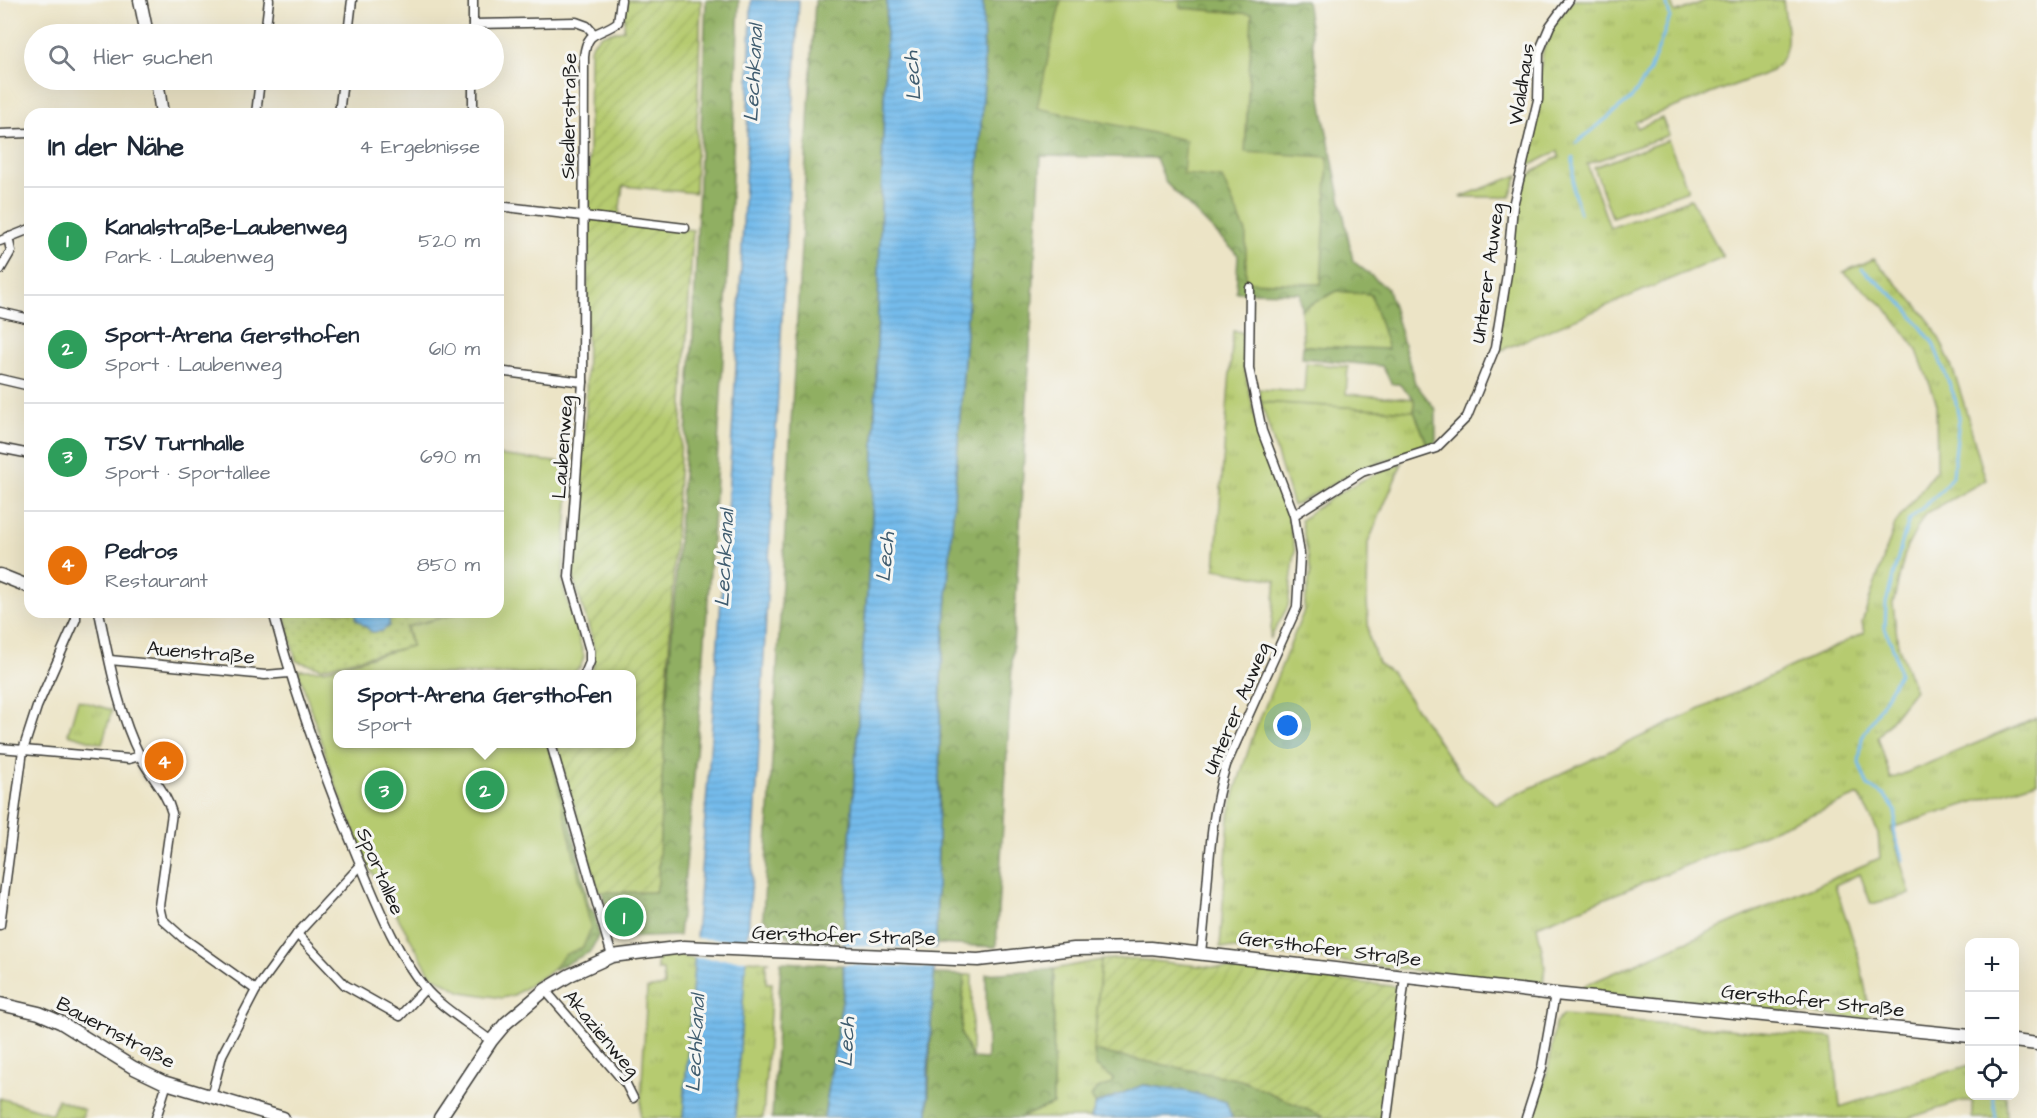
<!DOCTYPE html>
<html lang="de">
<head>
<meta charset="utf-8">
<style>
  :root { --surface:#fff; --page:#f2f2f3; --text:#1f2937; --muted:#747a83; --line:#e0e1e3; --accent:#c8321e }
  body { margin:0; font-family:"Architects Daughter",sans-serif; background:var(--page); color:var(--text) }
  .controls { position:absolute; right:18px; bottom:18px; display:grid; overflow:hidden; border-radius:12px; box-shadow:0 6px 24px #0002 }
  .controls button { width:54px; height:54px; display:grid; place-items:center; padding:0; border:0; border-bottom:2px solid var(--line); background:var(--surface); color:var(--text); font:30px sans-serif }
  .you { position:absolute; left:1288px; top:726px; width:21px; height:21px; margin:-15px; border:4px solid #fff; border-radius:50%; background:#1a73e8; box-shadow:0 0 0 9px #1a73e833 }
  .badge { display:grid; place-items:center; width:39px; height:39px; border-radius:50%; background:var(--accent); color:#fff; font-size:20px; font-weight:700 }
  .pin { position:absolute; translate:-50% -50%; border:3px solid #fff; box-shadow:0 2px 6px #0006 }
  .popup { position:absolute; left:333px; top:670px; width:303px; height:78px; box-sizing:border-box; display:grid; place-content:center; border-radius:12px; background:var(--surface); filter:drop-shadow(0 2px 4px #0005); font-size:20px; white-space:nowrap; color:var(--muted) }
  .popup b { font-size:22px; color:var(--text) }
  .popup::after { content:''; position:absolute; left:50%; top:100%; margin-left:-12px; border:12px solid transparent; border-top-color:var(--surface) }
  .list { margin:0; padding:0; list-style:none }
  h2 { display:flex; justify-content:space-between; align-items:center; height:78px; margin:0; padding:0 24px; font-size:26px }
  h2 small { font-size:20px; font-weight:400; color:var(--muted) }
  .list li { display:grid; grid-template-columns:39px 1fr auto; gap:18px; align-items:center; box-sizing:border-box; height:108px; padding:0 24px; border-top:2px solid var(--line) }
  .list b { display:block; font-size:22px; white-space:nowrap }
  .list p { margin:0; font-size:20px; white-space:nowrap; color:var(--muted) }
  .list em { font-size:20px; font-style:normal; color:var(--muted) }
  .icon { flex:none; width:33px; height:33px; fill:none; stroke:currentColor; stroke-width:2; stroke-linecap:round; stroke-linejoin:round }
  .map { position:relative; flex:none; width:2037px; height:1118px; overflow:hidden }
  .search { position:absolute; background:var(--surface); box-shadow:0 6px 24px #0002; left:24px; top:24px; width:480px; height:66px; display:flex; align-items:center; gap:15px; box-sizing:border-box; padding:0 21px; border-radius:33px; color:var(--muted); font-size:22px }
  .panel { position:absolute; background:var(--surface); box-shadow:0 6px 24px #0002; left:24px; top:108px; width:480px; height:510px; border-radius:18px }
  .map>svg:first-child { display:block }
</style>
</head>
<body>
<div class="map">
<svg width="2037" height="1118" viewBox="0 0 2037 1118">
  <defs>
    <pattern id="grass-tufts" width="24" height="20" patternUnits="userSpaceOnUse" patternTransform="scale(1.5)"><rect width="24" height="20" fill="#b6cb6f"/><path d="M3 7l-1-3M5 7V3M7 7l1-3M15 17l-1-3M17 17v-4M19 17l1-3" fill="none" stroke="#9cae60"/></pattern>
    <pattern id="forest-crowns" width="20" height="18" patternUnits="userSpaceOnUse" patternTransform="scale(1.5)"><rect width="20" height="18" fill="#90af62"/><path d="M2 6a3 3 0 1 1 6 0M12 15a3 3 0 1 1 6 0" fill="none" stroke="#758e50"/></pattern>
    <pattern id="park-dots" width="8" height="8" patternUnits="userSpaceOnUse" patternTransform="scale(1.5)"><rect width="8" height="8" fill="#b6cb6f"/><path d="M2 2h.1M6 6h.1" fill="none" stroke="#9cae60" stroke-width="1.8" stroke-linecap="round"/></pattern>
    <pattern id="garden-furrows" width="10" height="10" patternUnits="userSpaceOnUse" patternTransform="scale(1.5)"><rect width="10" height="10" fill="#b6cb6f"/><path d="M-1 1l2-2M0 10L10 0M9 11l2-2" fill="none" stroke="#9cae60"/></pattern>
    <pattern id="water-rules" width="6" height="5" patternUnits="userSpaceOnUse" patternTransform="scale(1.5)"><rect width="6" height="5" fill="#74bbeb"/><path d="M0 2.5h6" fill="none" stroke="#64a0c9"/></pattern>
  </defs>
  <rect width="100%" height="100%" fill="#f6f6f2"/>
  <filter id="ink" filterUnits="userSpaceOnUse"><feTurbulence type="fractalNoise" baseFrequency=".0167" numOctaves="2"/><feDisplacementMap in="SourceGraphic" scale="12" xChannelSelector="R" yChannelSelector="G"/><feConvolveMatrix kernelMatrix="1 2 1 2 8 2 1 2 1" color-interpolation-filters="sRGB"/></filter>
  <filter id="wash" filterUnits="userSpaceOnUse"><feTurbulence type="fractalNoise" baseFrequency=".008" numOctaves="4" result="noise"/><feDisplacementMap in="SourceGraphic" scale="24" xChannelSelector="R" yChannelSelector="G"/><feGaussianBlur stdDeviation="1.35" result="paint"/><feColorMatrix in="noise" values="0 0 0 0 0 0 0 0 0 0 0 0 0 0 0 0 0 1.4 0 .05"/><feComposite in="paint" operator="in"/></filter>
  <g filter="url(#wash)">
    <rect width="100%" height="100%" fill="#ece4c6"/>
    <!-- grass -->
    <g fill="url(#grass-tufts)" stroke="#697446" stroke-width="1.5">
      <path d="M1573,0h97l5,13 32,-13h76c3,29 12,50 -11,71l-137,51 2,6 25,-10 7,17 -82,29 23,64 81,-29 32,58 -226,95 18,-146c9,-30 16,-36 44,-49l-1,-6 -33,17 18,-117 9,-24z"/>
      <polygon points="1518,175 1510,197 1460,197"/>
      <path d="M1874,259c17,20 40,40 55,62 30,45 40,108 57,159l-61,34 -19,35 -13,55 5,41 17,45 -37,47 13,42 146,-61v64l-146,46 19,66 -39,10 -11,-30 -25,11 23,69 14,66 -300,-29 308,-133 -2,-26 -19,-37 -322,131 8,39 -2,21 -323,-39 9,-131 6,-25 18,-55 50,-123 8,-42 -10,-51c32,-26 63,-43 101,-57l-34,80 -1,57 2,37 9,26 13,9 71,104 34,28 368,-171 -2,-11 33,-98 42,-55 -1,-68 -20,-53 -31,-41 -42,-35z"/>
      <polygon points="1337,291 1371,294 1389,350 1303,346 1301,309"/>
      <polygon points="1233,331 1242,332 1244,368 1258,430 1286,507 1295,551 1288,606 1270,639 1276,580 1215,569"/>
      <polygon points="1261,402 1414,411 1428,446 1360,469 1293,506"/>
      <polygon points="78,700 112,710 102,744 68,734"/>
      <polygon points="680,953 684,957 695,958 683,1118 640,1118 647,989 664,986 663,970 657,970 657,957"/>
      <polygon points="745,960 770,961 766,963 766,983 772,983 763,1118 735,1118"/>
      <polygon points="1101,960 1094,1051 1096,1066 1113,1078 1112,1084 1096,1089 1091,1097 1096,1104 1091,1118 1019,1118 1053,1104 1054,969"/>
      <polygon points="964,975 972,975 972,1059 961,1034"/>
      <polygon points="1563,1015 1833,1038 1840,1107 1969,1065 1970,1096 2006,1096 2007,1118 1972,1118 1972,1101 1962,1101 1909,1118 1532,1118 1548,1069 1555,1024"/>
      <polygon points="0,1098 52,1114 58,1099 84,1110 82,1118 0,1118"/>
    </g>
    <!-- forest -->
    <g fill="url(#forest-crowns)" stroke="#56663f" stroke-width="1.5">
      <path d="M706,0h33c-11,312 -28,625 -60,936l-66,2 -11,-46h53l3,-9 5,-128 30,-419z"/>
      <polygon points="815,0 887,0 872,520 843,941 791,939 763,918"/>
      <polygon points="983,0 1061,0 1038,108 1186,140 1222,178 1246,232 1246,282 1321,284 1328,157 1245,153 1252,14 1180,8 1180,0 1306,0 1325,123 1353,261 1388,289 1415,383 1436,410 1436,443 1428,446 1414,411 1414,399 1399,384 1392,384 1382,366 1302,358 1303,346 1388,349 1371,294 1337,291 1301,309 1300,293 1236,292 1238,255 1166,183 1156,158 1041,156 996,947 936,944 941,679 984,83"/>
      <polygon points="550,744 564,790 589,906 594,912 599,935 590,952 554,970 565,845"/>
      <polygon points="781,962 843,965 844,988 824,1118 772,1118"/>
      <polygon points="1054,969 1053,1104 1019,1118 928,1118 933,974 964,975 961,1034 972,1058 987,1059 986,974"/>
      <polygon points="1094,1051 1241,1080 1326,1118 1232,1118 1226,1102 1185,1091 1143,1085 1096,1104 1091,1097 1096,1089 1112,1084 1113,1078 1096,1066"/>
    </g>
    <!-- park -->
    <g fill="url(#park-dots)" stroke="#697446" stroke-width="1.5">
      <polygon points="294,612 461,612 406,627 411,646 322,668 296,661 285,615"/>
      <polygon points="632,903 641,930 615,930 608,904"/>
    </g>
    <!-- garden -->
    <g fill="url(#garden-furrows)" stroke="#697446" stroke-width="1.5">
      <path d="M625,0h76l-6,193 -72,-7 -5,36 75,8 -30,525 -5,128 -3,9h-56l-43,-148h76v-70h-42c15,-24 -15,-75 -18,-105l14,-157 4,-363c7,-16 18,-17 34,-19z"/>
      <polygon points="1124,958 1401,987 1385,1118 1326,1118 1241,1080 1094,1051 1101,960"/>
    </g>
    <!-- pitch -->
    <g fill="#b6cb6f" stroke="#697446" stroke-width="1.5">
      <polygon points="1061,0 1180,0 1180,8 1252,14 1245,152 1328,157 1321,284 1246,282 1246,232 1222,178 1183,174 1186,140 1037,108"/>
      <polygon points="1668,140 1688,190 1612,217 1594,167"/>
      <polygon points="1306,363 1348,367 1346,394 1414,399 1414,411 1261,402 1258,389 1304,392"/>
      <polygon points="498,455 571,464 562,583 584,656 581,666 572,674 338,674 338,744 548,744 591,928 583,947 564,955 550,972 514,995 502,998 462,992 431,975 369,867 335,784 298,670 325,670 412,646 407,627 464,612 498,612"/>
    </g>
    <!-- water -->
    <g fill="url(#water-rules)" stroke="#486c84" stroke-width="1.5">
      <path d="M751,0h48l-46,861 -18,257h-52c19,-275 43,-550 57,-826 4,-97 10,-194 11,-292z"/>
      <polygon points="887,0 983,0 984,83 941,679 936,944 928,1072 928,1118 824,1118 844,988 843,941 872,520"/>
      <polygon points="356,612 390,612 389,626 382,631 372,632 356,619"/>
      <polygon points="1143,1085 1185,1091 1226,1102 1232,1118 1091,1118 1096,1104"/>
    </g>
    <!-- pier -->
    <g fill="#ece4c6">
      <polygon points="693,938 750,941 748,960 692,958"/>
      <polygon points="840,945 938,949 937,968 840,964"/>
    </g>
    <g fill="none" stroke-linecap="round" stroke-linejoin="round">
      <!-- stream -->
      <g stroke="#74bbeb" stroke-width="3">
        <polyline points="1576,143 1631,99 1650,71 1670,17 1666,0"/>
        <polyline points="1573,158 1573,190 1580,213"/>
        <polyline points="1862,269 1904,305 1933,343 1955,398 1959,418 1953,475 1942,490 1909,520 1901,546 1886,603 1885,628 1895,653 1899,674 1862,738 1859,763 1868,786 1885,796 1896,811 1894,834 1903,860"/>
        <polyline points="1993,1096 1996,1118"/>
      </g>
    </g>
  </g>
  <g filter="url(#ink)">
    <g fill="none" stroke-linecap="round" stroke-linejoin="round">
      <!-- street casing -->
      <g stroke="#3b3a36" stroke-width="11">
        <g id="street">
          <polyline points="473,0 473,34"/>
          <polyline points="473,24 576,22 587,26 593,33"/>
          <polyline points="265,34 269,0"/>
          <polyline points="348,34 352,0"/>
          <polyline points="256,114 260,80"/>
          <polyline points="339,114 343,80"/>
          <polyline points="473,114 473,80"/>
          <polyline points="0,134 30,133"/>
          <polyline points="498,206 685,228"/>
          <polyline points="0,241 30,229"/>
          <polyline points="0,270 11,251 8,237"/>
          <polyline points="0,312 30,319"/>
          <polyline points="498,371 583,382"/>
          <polyline points="0,379 30,386"/>
          <polyline points="0,448 30,454"/>
          <polyline points="1294,515 1362,472 1436,448 1467,417 1495,348 1507,274 1513,206 1538,100 1539,52 1550,26 1569,0"/>
          <path d="M99,612c10,47 19,101 41,144 10,20 26,35 32,57l-13,93 3,13 20,18 74,53 -34,65 -11,42"/>
          <path d="M273,612c23,87 53,170 88,254 18,42 34,85 63,121 15,19 47,38 67,54"/>
          <polyline points="110,660 265,675 289,673"/>
          <path d="M585,674l5,-12v-11l-21,-74 14,-195 1,-325c3,-29 16,-21 34,-35l3,-22"/>
          <polyline points="551,744 612,956"/>
          <polyline points="0,748 129,759 140,756"/>
          <polyline points="0,925 23,750 37,707 76,619 76,612"/>
          <polyline points="297,934 345,985 400,1016 425,989"/>
          <path d="M1201,952c8,-62 6,-127 25,-187l71,-158 3,-53 -6,-39 -32,-84 -13,-63 1,-80"/>
          <polyline points="256,990 297,934 361,865"/>
          <polyline points="545,990 626,1084 633,1098"/>
          <polyline points="156,1118 167,1083"/>
          <polyline points="1387,1118 1405,977"/>
          <polyline points="1526,1118 1542,1068 1555,994"/>
        </g>
      </g>
      <!-- secondary casing -->
      <g stroke="#3b3a36" stroke-width="15">
        <g id="secondary">
          <polyline points="140,0 147,34"/>
          <polyline points="157,80 162,114"/>
          <polyline points="0,575 30,587"/>
          <polyline points="0,1004 39,1013 60,1022 134,1068 163,1082 283,1118"/>
          <polyline points="2014,1041 2037,1044"/>
          <polyline points="440,1118 491,1041 506,1023 545,990 570,975 612,956 684,947 978,960 1074,949 1151,948 1555,994 1970,1036"/>
        </g>
      </g>
      <!-- street -->
      <use href="#street" stroke="#fff" stroke-width="8"/>
      <!-- secondary -->
      <use href="#secondary" stroke="#fff" stroke-width="12"/>
    </g>
  </g>
  <g text-anchor="middle" stroke-width="6" stroke-linejoin="round" paint-order="stroke">
    <!-- street labels -->
    <g font-size="20" fill="#1c1c1c" stroke="#f6f6f2">
      <text transform="translate(1521 84) rotate(-81)" y="7">Waldhaus</text>
      <text transform="translate(568 116) rotate(-89)" y="7">Siedlerstraße</text>
      <text transform="translate(1487 273) rotate(-82)" y="7">Unterer Auweg</text>
      <text transform="translate(562 447) rotate(-86)" y="7">Laubenweg</text>
      <text transform="translate(201 652) rotate(5)" y="7">Auenstraße</text>
      <text transform="translate(1236 708) rotate(-67)" y="7">Unterer Auweg</text>
      <text transform="translate(381 871) rotate(67)" y="7">Sportallee</text>
      <text transform="translate(844 935) rotate(2)" y="7">Gersthofer Straße</text>
      <text transform="translate(1330 948) rotate(7)" y="7">Gersthofer Straße</text>
      <text transform="translate(1813 1000) rotate(6)" y="7">Gersthofer Straße</text>
      <text transform="translate(116 1032) rotate(28)" y="7">Bauernstraße</text>
      <text transform="translate(602 1033) rotate(50)" y="7">Akazienweg</text>
    </g>
    <!-- water labels -->
    <g font-size="21" font-style="italic" fill="#3f5c6f" stroke="#f6f6f2">
      <text transform="translate(753 73) rotate(-87)" y="7">Lechkanal</text>
      <text transform="translate(912 76) rotate(-94)" y="7">Lech</text>
      <text transform="translate(885 557) rotate(-85)" y="7">Lech</text>
      <text transform="translate(724 558) rotate(-87)" y="7">Lechkanal</text>
      <text transform="translate(846 1042) rotate(-87)" y="7">Lech</text>
      <text transform="translate(695 1043) rotate(-87)" y="7">Lechkanal</text>
    </g>
  </g>
</svg>
<div class="controls">
<button>+</button>
<button>−</button>
<button><svg class="icon" aria-label="locate" viewBox="0 0 24 24"><circle cx="12" cy="12" r="6"/><path d="M12 2v4M12 18v4M2 12h4M18 12h4"/></svg></button>
</div>
<div class="you"></div>
<div class="pin badge" style="left:624px;top:917px;background:#2e9e5b">1</div>
<div class="pin badge" style="left:485px;top:790px;background:#2e9e5b">2</div>
<div class="popup"><b>Sport-Arena Gersthofen</b>Sport</div>
<div class="pin badge" style="left:384px;top:790px;background:#2e9e5b">3</div>
<div class="pin badge" style="left:164px;top:761px;background:#e8710a">4</div>
<div class="search"><svg class="icon" aria-label="search" viewBox="0 0 24 24"><circle cx="10" cy="10" r="6"/><path d="M15 15l6 6"/></svg>Hier suchen</div>
<section class="panel">
<h2>In der Nähe<small>4 Ergebnisse</small></h2>
<ul class="list">
<li><span class="badge" style="background:#2e9e5b">1</span><div><b>Kanalstraße-Laubenweg</b><p>Park · Laubenweg</p></div><em>520 m</em></li>
<li><span class="badge" style="background:#2e9e5b">2</span><div><b>Sport-Arena Gersthofen</b><p>Sport · Laubenweg</p></div><em>610 m</em></li>
<li><span class="badge" style="background:#2e9e5b">3</span><div><b>TSV Turnhalle</b><p>Sport · Sportallee</p></div><em>690 m</em></li>
<li><span class="badge" style="background:#e8710a">4</span><div><b>Pedros</b><p>Restaurant</p></div><em>850 m</em></li>
</ul>
</section>
</div>
</body>
</html>
